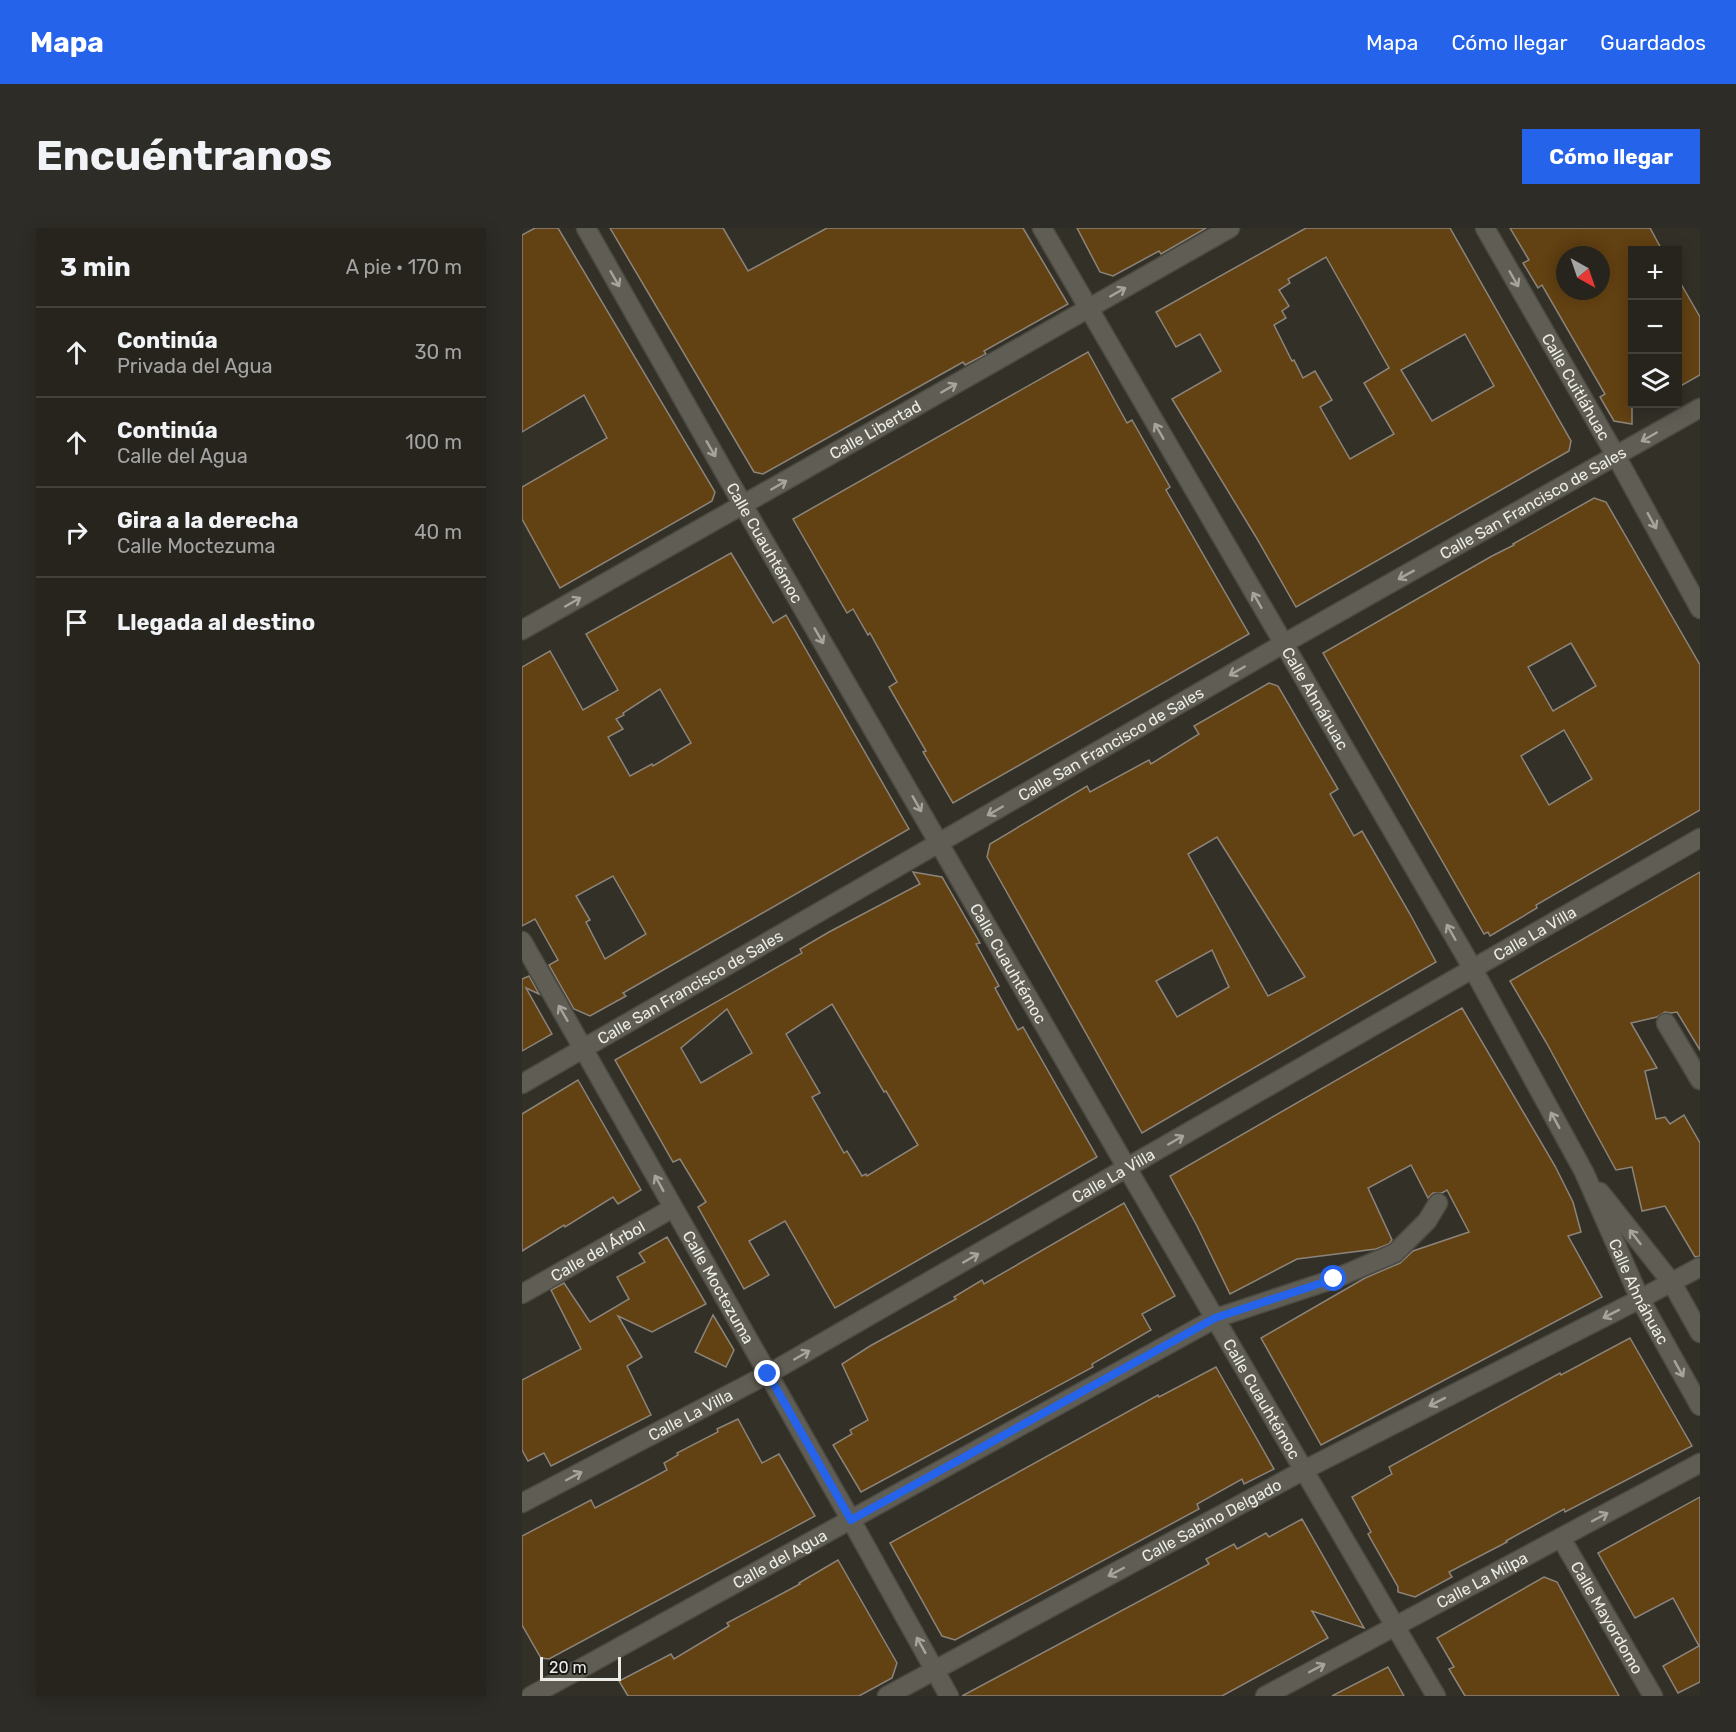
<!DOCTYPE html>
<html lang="es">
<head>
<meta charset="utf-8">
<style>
  :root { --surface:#26241d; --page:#2e2c26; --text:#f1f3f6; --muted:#a4a4a4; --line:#42413b; --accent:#2563eb }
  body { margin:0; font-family:Rubik,sans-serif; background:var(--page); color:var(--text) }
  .controls { position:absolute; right:18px; top:18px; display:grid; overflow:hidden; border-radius:0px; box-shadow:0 3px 15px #0003 }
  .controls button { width:54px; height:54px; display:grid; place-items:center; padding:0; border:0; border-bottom:2px solid var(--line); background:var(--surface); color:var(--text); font:30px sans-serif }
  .compass { position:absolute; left:1034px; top:18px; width:54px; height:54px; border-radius:50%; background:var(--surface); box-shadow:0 3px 15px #0003; rotate:140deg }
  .scale { position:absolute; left:18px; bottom:15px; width:81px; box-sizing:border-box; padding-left:6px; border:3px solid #ecece6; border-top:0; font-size:16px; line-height:21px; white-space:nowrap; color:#ecece6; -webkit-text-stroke:4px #191814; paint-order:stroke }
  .stop { position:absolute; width:18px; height:18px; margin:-14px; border:4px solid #2563eb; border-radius:50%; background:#fff }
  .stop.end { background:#2563eb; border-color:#fff; box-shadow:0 2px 6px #0008 }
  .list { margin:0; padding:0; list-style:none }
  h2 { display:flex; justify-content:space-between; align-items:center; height:78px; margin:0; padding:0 24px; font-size:26px }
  h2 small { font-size:20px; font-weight:400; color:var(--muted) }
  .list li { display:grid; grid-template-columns:39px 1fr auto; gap:18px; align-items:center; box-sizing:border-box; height:90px; padding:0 24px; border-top:2px solid var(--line) }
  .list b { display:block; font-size:22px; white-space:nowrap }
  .list p { margin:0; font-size:20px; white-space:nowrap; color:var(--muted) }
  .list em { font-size:20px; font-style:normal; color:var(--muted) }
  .icon { flex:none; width:33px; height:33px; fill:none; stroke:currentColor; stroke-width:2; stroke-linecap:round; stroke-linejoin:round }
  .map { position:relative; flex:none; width:1178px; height:1468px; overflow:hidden; border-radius:0px }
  header { display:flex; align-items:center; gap:36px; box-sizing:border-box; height:84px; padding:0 30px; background:var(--accent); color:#fff }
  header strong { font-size:28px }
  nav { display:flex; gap:33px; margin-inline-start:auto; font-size:21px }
  .intro { display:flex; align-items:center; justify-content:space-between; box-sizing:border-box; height:144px; padding:0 36px }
  h1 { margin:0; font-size:42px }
  .button { padding:15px 27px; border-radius:0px; background:var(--accent); color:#fff; font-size:21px; font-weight:700 }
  main { display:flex; gap:36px; padding:0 36px }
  aside { flex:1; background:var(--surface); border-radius:0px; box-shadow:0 3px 15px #0003 }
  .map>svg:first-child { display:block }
</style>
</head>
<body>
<header>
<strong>Mapa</strong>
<nav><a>Mapa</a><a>Cómo llegar</a><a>Guardados</a></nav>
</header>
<div class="intro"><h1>Encuéntranos</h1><a class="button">Cómo llegar</a></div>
<main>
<aside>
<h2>3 min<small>A pie · 170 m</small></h2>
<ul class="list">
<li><svg class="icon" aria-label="ahead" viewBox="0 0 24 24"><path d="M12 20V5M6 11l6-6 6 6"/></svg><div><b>Continúa</b><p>Privada del Agua</p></div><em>30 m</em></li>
<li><svg class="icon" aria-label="ahead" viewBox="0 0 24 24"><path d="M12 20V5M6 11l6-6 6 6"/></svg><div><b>Continúa</b><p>Calle del Agua</p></div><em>100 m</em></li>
<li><svg class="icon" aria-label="right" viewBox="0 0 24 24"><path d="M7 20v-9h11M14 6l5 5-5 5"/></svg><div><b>Gira a la derecha</b><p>Calle Moctezuma</p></div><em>40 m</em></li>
<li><svg class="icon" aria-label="arrive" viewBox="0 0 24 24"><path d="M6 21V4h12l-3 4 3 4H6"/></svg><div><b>Llegada al destino</b></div></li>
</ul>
</aside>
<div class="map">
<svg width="1178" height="1468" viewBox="0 0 1178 1468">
  <rect width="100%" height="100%" fill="#323027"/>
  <!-- building -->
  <g fill="#624112" stroke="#8c847b" stroke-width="1.5" fill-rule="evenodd">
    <polygon points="13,0 36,0 193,264 190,273 38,360 0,291 0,259 85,210 62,167 0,204 0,7"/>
    <polygon points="88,0 201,0 226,43 305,0 501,0 546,76 462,123 464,126 443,137 441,134 241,246 232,244"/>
    <polygon points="555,0 684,0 639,26 637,23 591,48 578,44"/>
    <path d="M784,0h144l121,213 -2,10 -273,156 -40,-70 -84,-138 49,-28 -21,-37 -24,13 -20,-35zM804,29l63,111 -25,15 30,51 -44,25 -30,-52 12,-7 -17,-29 -12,7 -9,-18 -2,1 -18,-36 12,-7 -4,-7 7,-5 -10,-16 11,-7 -2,-4zM943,106l29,52 -62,35 -31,-51z"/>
    <path d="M988,0h140l12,22h-30v174l-18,-3 -14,-24 5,-3 -63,-109 -4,3 -15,-25 6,-3zM1043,27h36v36h-36z"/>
    <polygon points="1155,49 1178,89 1178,147 1155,160"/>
    <polygon points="566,124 605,195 610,192 648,259 644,262 727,406 431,575 401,524 404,523 367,459 375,454 348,405 346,407 331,381 325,385 271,291"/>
    <path d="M1072,270l12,4 94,163v145l-164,95 1,3 -47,28 -2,-4 -4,2 -161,-281 169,-97 22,-11 -1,-1zM1049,415l25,43 -43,25 -25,-44zM1042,502l28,49 -43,26 -28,-49z"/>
    <path d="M209,325l42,70 13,-8 123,214 -286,164 3,3 -36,20 -16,-7 -25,-44 9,-5 -23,-41 -13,7v-259l28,-16 33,59 35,-20 -32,-56zM138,461l31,54 -38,23 -1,-2 -22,12 -22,-39 15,-8 -7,-10 8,-4 -1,-2zM91,648l33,58 -41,25 -19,-37 4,-2 -14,-24z"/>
    <path d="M747,455l9,3 60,103 -8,5 24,42 8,-5 48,83 26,48 -294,171 -155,-276 3,-13 97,-58 3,6 59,-32 2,4 48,-30 -5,-8zM695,609l88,140 -37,19 -80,-142zM690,722l17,37 -52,30 -21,-36z"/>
    <path d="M391,644l29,5 38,66 -4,1 23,42 -4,2 23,42 5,-3 74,130 -262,151 -50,-87 -36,20 20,34 -25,14 -46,-82 8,-5 -26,-43 -7,3 -58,-102 187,-107 -2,-4 29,-17 91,-48zM310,776l52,88 2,-1 32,54 -51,31 -1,-2 -4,2 -15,-25 -3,2 -32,-56 8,-4 -34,-59zM205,781l25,44 -51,30 -20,-35z"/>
    <polygon points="1178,644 1178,822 1155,784 1149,785 1143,784 1135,789 1109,795 1135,840 1123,843 1134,891 1143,889 1148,896 1162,887 1178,915 1178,1028 1173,1029 1143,978 1120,983 1110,939 1094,942 1024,814 988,753"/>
    <polygon points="7,748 17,766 4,760 30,806 0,823 0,751"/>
    <polygon points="940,780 1033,938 1051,974 1059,1004 1046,1008 1080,1069 799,1217 739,1110 843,1050 878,1035 891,1023 947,1004 925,962 920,965 911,965 906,970 889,937 846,960 870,1012 867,1016 854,1021 775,1031 708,1066 675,998 648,948"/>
    <polygon points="56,852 119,962 96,976 91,969 43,999 42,997 0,1023 0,886"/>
    <polygon points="602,975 653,1068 620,1086 629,1102 570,1136 571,1139 339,1264 311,1217 330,1206 328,1202 346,1192 320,1136 348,1118 434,1071 432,1069 460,1052 462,1056"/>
    <polygon points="145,1009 184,1076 130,1104 96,1088 120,1129 105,1138 129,1187 29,1238 22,1225 6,1233 0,1222 0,1152 59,1121 29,1062 42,1055 68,1094 107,1071 95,1049 123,1034 117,1025"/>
    <polygon points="191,1087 212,1122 204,1139 173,1124"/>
    <polygon points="1108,1110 1170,1218 1043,1284 1042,1281 984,1313 985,1314 927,1344 930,1349 893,1369 876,1364 876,1359 846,1306 849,1304 830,1269 870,1246 867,1239 1038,1145 1039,1147"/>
    <polygon points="694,1139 752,1241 722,1256 720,1251 675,1276 677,1281 433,1412 420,1408 368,1315 636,1167 637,1169"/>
    <polygon points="216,1191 240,1235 257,1226 293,1288 27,1431 19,1430 0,1397 0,1308 69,1272 73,1280 117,1257 145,1242 142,1235 156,1227 155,1225 196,1204 195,1201"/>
    <polygon points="1178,1269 1178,1454 1156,1465 1141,1438 1177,1418 1151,1370 1113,1390 1076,1325"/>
    <polygon points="780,1291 842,1400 790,1383 806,1410 700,1468 440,1468 687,1336 684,1331 712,1316 715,1321 744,1305 747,1309"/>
    <polygon points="316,1332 375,1435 370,1450 337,1468 106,1468 97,1453 149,1426 152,1431 207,1398 205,1395 278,1356 277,1355"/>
    <polygon points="1022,1349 1035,1354 1097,1468 943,1468 927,1441 932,1439 915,1410"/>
    <polygon points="866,1439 882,1468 810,1468"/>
  </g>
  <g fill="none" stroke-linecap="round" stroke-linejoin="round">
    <!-- minor casing -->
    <g stroke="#4c4b43" stroke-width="21">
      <g id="minor">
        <path id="s1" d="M64,0l157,277 384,663 309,528"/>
        <path id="s2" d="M520,0l431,741 111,203 56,127 60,107"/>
        <path id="s3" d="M963,0l131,228 84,153"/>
        <path id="s4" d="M0,402l708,-402"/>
        <path id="s5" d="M0,713l329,579 98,176"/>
        <polyline points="1144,795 1178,852"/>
        <path id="s6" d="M0,856l761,-440 417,-236"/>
        <polyline points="1078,964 1150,1055 1178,1105"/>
        <path id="s7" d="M0,1066l151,-86"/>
        <path id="s8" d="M0,1275l246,-129 932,-536"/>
        <path id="s9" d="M1039,1310l92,158"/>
        <path id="s10" d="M9,1468l685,-378 118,-39 61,-26 32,-32 11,-18"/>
        <path id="s11" d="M365,1468l417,-226 336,-171 60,-32"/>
        <path id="s12" d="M743,1468l435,-233"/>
      </g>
    </g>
    <!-- minor -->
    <use href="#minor" stroke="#605e54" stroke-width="18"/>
  </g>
  <!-- one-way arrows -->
  <defs><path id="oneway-shaft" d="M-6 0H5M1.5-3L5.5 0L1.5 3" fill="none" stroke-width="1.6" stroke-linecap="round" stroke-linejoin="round" transform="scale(1.5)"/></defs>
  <g stroke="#a6a59d">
    <use href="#oneway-shaft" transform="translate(93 51) rotate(60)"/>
    <use href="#oneway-shaft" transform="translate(992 51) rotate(60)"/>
    <use href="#oneway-shaft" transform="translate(596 64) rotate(-30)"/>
    <use href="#oneway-shaft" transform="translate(427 160) rotate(-30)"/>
    <use href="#oneway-shaft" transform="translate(637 203) rotate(-120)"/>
    <use href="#oneway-shaft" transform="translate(1127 209) rotate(150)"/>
    <use href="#oneway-shaft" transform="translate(189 221) rotate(60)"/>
    <use href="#oneway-shaft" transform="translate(257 257) rotate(-30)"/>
    <use href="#oneway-shaft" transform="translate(1130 293) rotate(61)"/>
    <use href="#oneway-shaft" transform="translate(884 347) rotate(151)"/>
    <use href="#oneway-shaft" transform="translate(735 372) rotate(-120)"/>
    <use href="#oneway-shaft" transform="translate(51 374) rotate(-30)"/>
    <use href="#oneway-shaft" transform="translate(297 408) rotate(60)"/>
    <use href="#oneway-shaft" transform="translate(715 443) rotate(150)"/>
    <use href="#oneway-shaft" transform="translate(395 576) rotate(60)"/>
    <use href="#oneway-shaft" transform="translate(473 583) rotate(150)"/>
    <use href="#oneway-shaft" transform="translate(929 704) rotate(-120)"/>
    <use href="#oneway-shaft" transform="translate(41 785) rotate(-120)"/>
    <use href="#oneway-shaft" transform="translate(1033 892) rotate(-119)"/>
    <use href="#oneway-shaft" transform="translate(654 912) rotate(-30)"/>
    <use href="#oneway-shaft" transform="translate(137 955) rotate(-119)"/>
    <use href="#oneway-shaft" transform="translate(1113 1009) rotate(-128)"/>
    <use href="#oneway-shaft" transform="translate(449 1030) rotate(-30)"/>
    <use href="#oneway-shaft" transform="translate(1089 1086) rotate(153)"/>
    <use href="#oneway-shaft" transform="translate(280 1127) rotate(-30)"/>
    <use href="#oneway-shaft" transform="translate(1157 1141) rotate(61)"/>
    <use href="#oneway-shaft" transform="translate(915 1174) rotate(153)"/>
    <use href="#oneway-shaft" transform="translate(52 1248) rotate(-28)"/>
    <use href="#oneway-shaft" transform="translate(1078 1289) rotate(-28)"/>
    <use href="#oneway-shaft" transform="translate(594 1344) rotate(152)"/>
    <use href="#oneway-shaft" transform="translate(399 1417) rotate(-119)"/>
    <use href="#oneway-shaft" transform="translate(795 1440) rotate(-28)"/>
  </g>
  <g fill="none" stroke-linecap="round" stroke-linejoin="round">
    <!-- route -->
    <polyline stroke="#2563eb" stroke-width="8" points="246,1146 329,1292 693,1090 812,1051"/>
  </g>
  <g text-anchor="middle" stroke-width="4.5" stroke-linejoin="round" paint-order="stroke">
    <!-- street labels -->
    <g font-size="16" fill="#ecece6" stroke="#191814">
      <text dy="6" stroke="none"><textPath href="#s3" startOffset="183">Calle Cuitláhuac</textPath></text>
      <text dy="6" stroke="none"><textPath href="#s4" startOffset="406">Calle Libertad</textPath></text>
      <text dy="6" stroke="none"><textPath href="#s6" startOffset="1166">Calle San Francisco de Sales</textPath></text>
      <text dy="6" stroke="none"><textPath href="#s1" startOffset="362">Calle Cuauhtémoc</textPath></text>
      <text dy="6" stroke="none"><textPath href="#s2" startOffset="544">Calle Ahnáhuac</textPath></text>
      <text dy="6" stroke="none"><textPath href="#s6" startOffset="680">Calle San Francisco de Sales</textPath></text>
      <text dy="6" stroke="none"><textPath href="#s8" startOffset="1162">Calle La Villa</textPath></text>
      <text dy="6" stroke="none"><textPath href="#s1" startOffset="848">Calle Cuauhtémoc</textPath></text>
      <text dy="6" stroke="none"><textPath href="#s6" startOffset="194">Calle San Francisco de Sales</textPath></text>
      <text dy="6" stroke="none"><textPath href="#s8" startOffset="676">Calle La Villa</textPath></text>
      <text dy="6" stroke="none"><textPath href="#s7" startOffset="87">Calle del Árbol</textPath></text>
      <text dy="6" stroke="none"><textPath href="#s5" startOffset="398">Calle Moctezuma</textPath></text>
      <text dy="6" stroke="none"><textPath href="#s2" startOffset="1220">Calle Ahnáhuac</textPath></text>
      <text dy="6" stroke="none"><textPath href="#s1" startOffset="1352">Calle Cuauhtémoc</textPath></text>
      <text dy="6" stroke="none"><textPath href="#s8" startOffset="190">Calle La Villa</textPath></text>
      <text dy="6" stroke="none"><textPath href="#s11" startOffset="369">Calle Sabino Delgado</textPath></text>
      <text dy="6" stroke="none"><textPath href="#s10" startOffset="284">Calle del Agua</textPath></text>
      <text dy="6" stroke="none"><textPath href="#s12" startOffset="246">Calle La Milpa</textPath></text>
      <text dy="6" stroke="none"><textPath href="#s9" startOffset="92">Calle Mayordomo</textPath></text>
    </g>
  </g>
</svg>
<div class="controls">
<button>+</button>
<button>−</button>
<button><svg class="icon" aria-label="layers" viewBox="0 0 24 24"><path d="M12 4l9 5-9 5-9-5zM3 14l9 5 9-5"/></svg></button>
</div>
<svg class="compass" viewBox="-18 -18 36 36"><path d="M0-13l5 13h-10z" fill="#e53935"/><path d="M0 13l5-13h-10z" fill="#a4a4a4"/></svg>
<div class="scale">20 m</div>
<div class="stop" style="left:812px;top:1051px"></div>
<div class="stop end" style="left:246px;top:1146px"></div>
</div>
</main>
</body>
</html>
